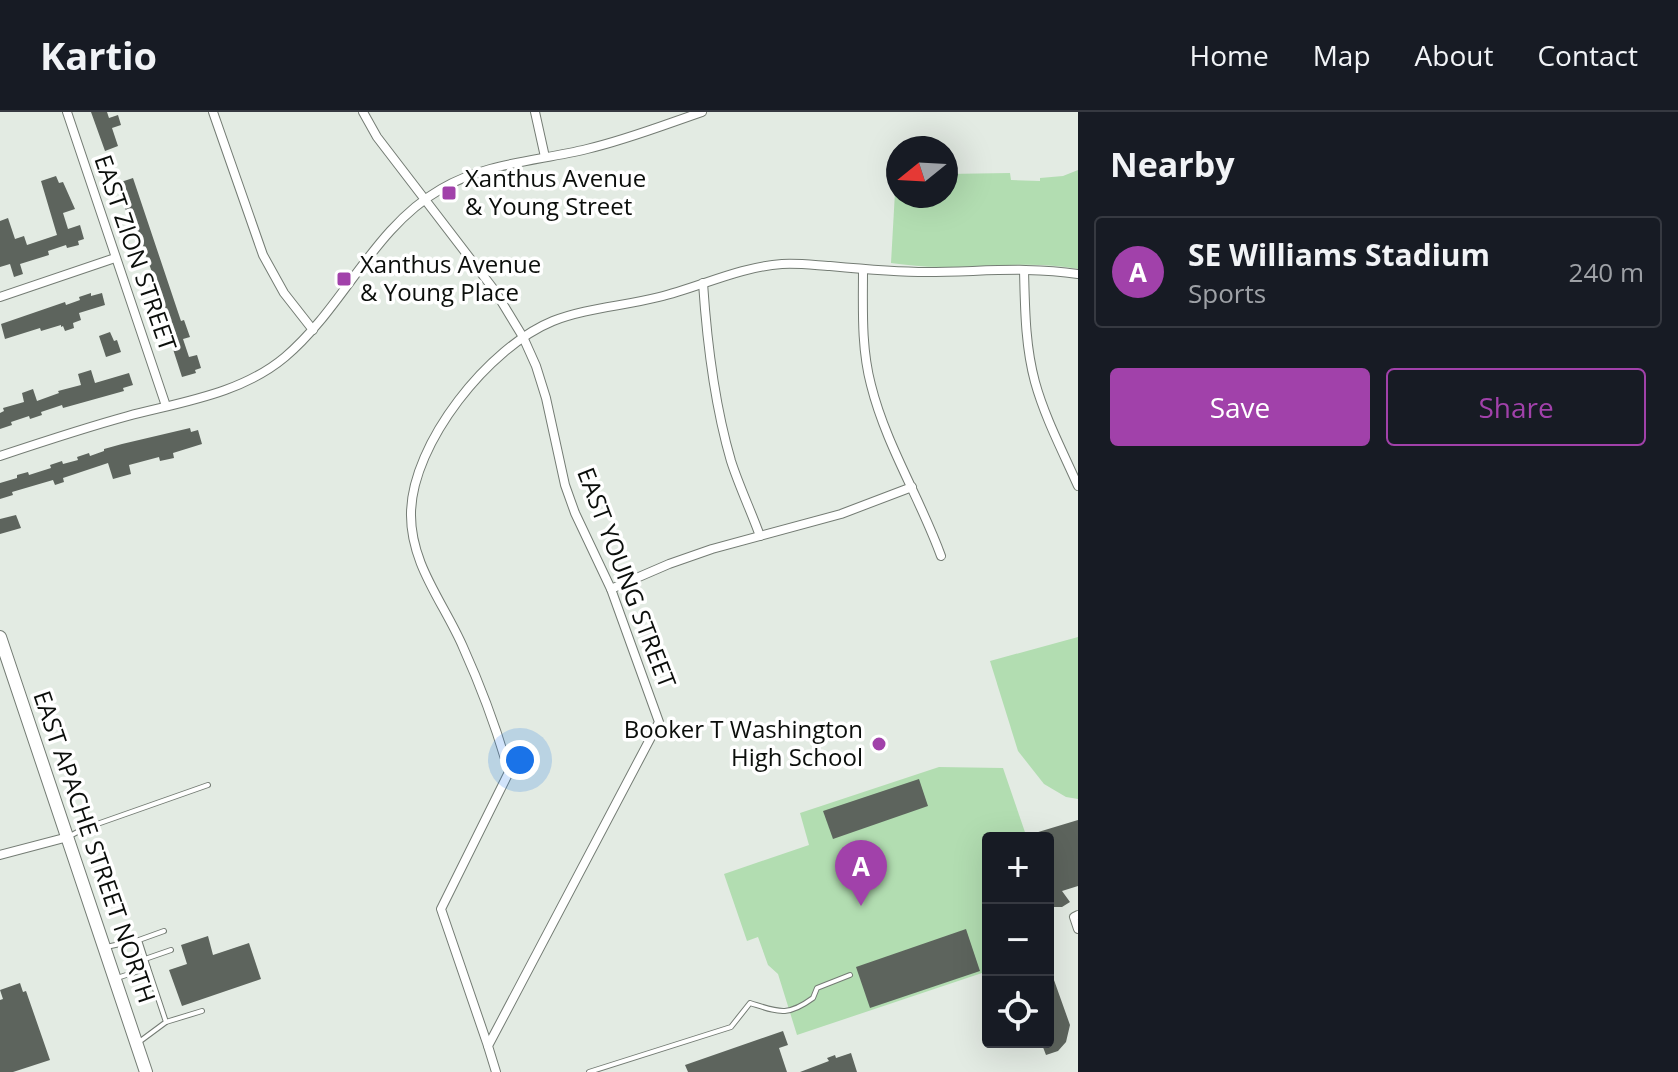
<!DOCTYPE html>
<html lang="en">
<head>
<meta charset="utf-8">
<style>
  :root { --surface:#171b24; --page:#242831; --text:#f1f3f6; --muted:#9ea1a6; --line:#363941; --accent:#a141aa }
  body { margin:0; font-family:"Open Sans",sans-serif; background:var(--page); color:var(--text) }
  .controls { position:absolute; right:24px; bottom:24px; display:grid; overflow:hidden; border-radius:8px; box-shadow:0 8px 32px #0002 }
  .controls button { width:72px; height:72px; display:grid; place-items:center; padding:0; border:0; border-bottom:2px solid var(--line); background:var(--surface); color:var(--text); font:40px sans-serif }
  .compass { position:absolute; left:886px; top:24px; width:72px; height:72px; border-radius:50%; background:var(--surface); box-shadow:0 8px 32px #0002; rotate:252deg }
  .you { position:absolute; left:520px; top:648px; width:28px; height:28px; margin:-20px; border:6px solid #fff; border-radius:50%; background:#1a73e8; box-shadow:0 0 0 12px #1a73e833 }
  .badge { display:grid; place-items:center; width:52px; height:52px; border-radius:50%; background:var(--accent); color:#fff; font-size:26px; font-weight:700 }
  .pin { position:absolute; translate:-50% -66px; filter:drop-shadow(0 2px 4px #0008) }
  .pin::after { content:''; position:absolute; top:42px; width:28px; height:24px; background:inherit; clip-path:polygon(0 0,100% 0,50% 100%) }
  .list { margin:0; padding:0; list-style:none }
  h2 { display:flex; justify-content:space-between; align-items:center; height:104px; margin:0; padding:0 32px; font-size:34px }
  h2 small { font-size:26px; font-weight:400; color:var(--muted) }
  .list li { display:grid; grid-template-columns:52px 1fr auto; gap:24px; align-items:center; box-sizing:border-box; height:112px; margin:0 16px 16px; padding:0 16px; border:2px solid var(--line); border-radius:8px }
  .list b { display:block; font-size:30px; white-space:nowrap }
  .list p { margin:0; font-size:26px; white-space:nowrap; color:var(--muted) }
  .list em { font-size:26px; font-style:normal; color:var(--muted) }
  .actions { display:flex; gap:16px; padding:24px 32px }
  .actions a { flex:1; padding:18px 0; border:2px solid var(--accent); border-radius:8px; text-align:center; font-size:28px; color:var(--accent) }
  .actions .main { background:var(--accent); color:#fff }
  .icon { flex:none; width:44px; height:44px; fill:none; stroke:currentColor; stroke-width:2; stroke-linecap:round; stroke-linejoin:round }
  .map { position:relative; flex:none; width:1078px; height:960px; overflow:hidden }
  header { display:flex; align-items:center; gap:48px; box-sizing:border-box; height:112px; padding:0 40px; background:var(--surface); border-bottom:2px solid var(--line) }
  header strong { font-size:38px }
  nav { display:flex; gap:44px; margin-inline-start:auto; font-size:28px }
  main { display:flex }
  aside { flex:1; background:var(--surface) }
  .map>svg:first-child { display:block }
</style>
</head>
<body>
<header>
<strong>Kartio</strong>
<nav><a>Home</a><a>Map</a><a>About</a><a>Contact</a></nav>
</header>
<main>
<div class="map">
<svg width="1078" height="960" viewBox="0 0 1078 960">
  <rect width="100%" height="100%" fill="#e3ebe3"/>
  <!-- green -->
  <g fill="#b2ddb1">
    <path d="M1078,58v99c-46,-9 -91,-1 -137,-2 -17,0 -34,-2 -50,-4l5,-89h2v22h48v-22l64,-1 1,7 29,1v-3l23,-2z"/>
    <polygon points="1078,525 1078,687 1066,685 1044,672 1018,639 990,549"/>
    <polygon points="939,655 1003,656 1027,726 988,726 988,859 797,923 778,862 768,853 758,825 747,829 724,762 809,733 800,701"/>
  </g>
  <!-- building -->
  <g fill="#5d645d">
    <polygon points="91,0 107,0 109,6 118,3 121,13 112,16 118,34 105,39"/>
    <polygon points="56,64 59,71 63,70 75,97 63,101 68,117 80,113 84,127 78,129 79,133 67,136 66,133 48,139 49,143 20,152 23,162 14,165 10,152 0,155 0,109 8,106 15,127 24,124 27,133 57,123 41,69"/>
    <polygon points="133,66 181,209 184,208 190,225 183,227 189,245 197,243 201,256 195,258 196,261 182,265 162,203 165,202 159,185 156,186 153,177 157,176 152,160 143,136 140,137 121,85 125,83 121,70"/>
    <polygon points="91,181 91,184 102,181 105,193 79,201 81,208 73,211 74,216 65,219 63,214 61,215 61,213 41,219 40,216 5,227 1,212 65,190 66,193 80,188 79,185"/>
    <polygon points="110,220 114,229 117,228 121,240 106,245 99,224"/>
    <polygon points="91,258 95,271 129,261 133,273 123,276 124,279 63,296 62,293 41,300 42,303 30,307 29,304 11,310 12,313 0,317 0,301 4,299 3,296 24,290 22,281 33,277 37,289 59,281 58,279 81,273 78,262"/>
    <polygon points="190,316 191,320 198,318 202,332 173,341 174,346 160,349 159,345 129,353 131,362 113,367 108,351 63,366 64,370 55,373 53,368 12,380 13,383 0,387 0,371 17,366 17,363 28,360 29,363 51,356 50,353 62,349 63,352 78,348 77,345 89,341 90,344 104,339 104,337 122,332"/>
    <polygon points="16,403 21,416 0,422 0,407"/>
    <polygon points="919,667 928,694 833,727 823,699"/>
    <polygon points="1078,708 1078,774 1062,779 1070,790 1062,795 1053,795 1048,773 1048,726 1025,726 1025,724"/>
    <polygon points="966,817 980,859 870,896 856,855"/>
    <polygon points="208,824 213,843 249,831 261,867 182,894 169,858 187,852 181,833"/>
    <polygon points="1049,854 1070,913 1066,930 1058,939 1046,943 1041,930 1048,930"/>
    <polygon points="20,871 23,880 26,879 50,948 13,960 0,960 0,888 3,887 0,878"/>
    <polygon points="783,919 788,933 779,936 787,960 688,960 685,953"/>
    <polygon points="851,941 857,960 800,960 829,949 827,946 835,943 836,946"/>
  </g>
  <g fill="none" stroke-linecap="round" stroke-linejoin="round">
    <!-- lane casing -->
    <g stroke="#747c74" stroke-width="6">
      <g id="lane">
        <polyline points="70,724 83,717 208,673"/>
        <polyline points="106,835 139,828"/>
        <polyline points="145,847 171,838"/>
        <polyline points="148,856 139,828 164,819"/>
        <polyline points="117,866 148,856 166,910 139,930"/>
        <polyline points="166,910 202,899"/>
        <path d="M589,960l142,-45 19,-24c29,9 37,14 63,-5l4,-10 33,-13"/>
      </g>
    </g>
    <!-- street casing -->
    <g stroke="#747c74" stroke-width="10">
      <g id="street">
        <polyline points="67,0 166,294"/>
        <polyline points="213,0 263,143 284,181 313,218"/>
        <polyline points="363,0 377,25 495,179 523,225 536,254 546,286 565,373 575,401 611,477 659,610 488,934 496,960"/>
        <polyline points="535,0 545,45"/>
        <path d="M863,157c0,39 -2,78 8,116 15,60 49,113 70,171"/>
        <path d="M1024,158c1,37 1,75 11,112 10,36 28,70 43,104"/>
        <path d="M703,171c4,60 11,120 28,178 8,25 20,50 29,75"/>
        <polyline points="0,185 115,146"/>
        <path d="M0,344c42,-14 84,-28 128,-40 53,-14 113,-22 157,-59 59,-50 88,-129 156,-168 44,-26 97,-28 146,-40 39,-9 77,-24 115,-37"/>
        <polyline points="611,477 669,452 712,437 841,402 912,375"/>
        <polyline points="0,743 68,725"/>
        <polyline points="1078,803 1074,805 1078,817"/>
        <path d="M488,934l-47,-137 68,-137c-12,-42 -28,-85 -46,-125 -19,-44 -53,-83 -52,-134 1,-70 78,-166 142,-192 33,-13 71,-15 106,-24 41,-10 80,-30 123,-33 15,-1 32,1 48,2 32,3 65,6 97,6 51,0 101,-6 151,2"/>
      </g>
    </g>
    <!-- secondary casing -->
    <g stroke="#747c74" stroke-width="14">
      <polyline id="secondary" points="0,525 146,960"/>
    </g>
    <!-- lane -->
    <use href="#lane" stroke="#fff" stroke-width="4"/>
    <!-- street -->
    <use href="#street" stroke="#fff" stroke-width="8"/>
    <!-- secondary -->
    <use href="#secondary" stroke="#fff" stroke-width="12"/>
  </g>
  <!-- markers -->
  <g fill="#a141aa" stroke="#fff" stroke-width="3">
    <rect x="441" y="73" width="16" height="16" rx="4"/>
    <rect x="336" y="159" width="16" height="16" rx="4"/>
    <circle cx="879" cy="632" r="8"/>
  </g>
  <g text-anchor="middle" stroke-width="7" stroke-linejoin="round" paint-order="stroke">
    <!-- poi labels -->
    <g font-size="24" fill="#0b0e0b" stroke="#fff" text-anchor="start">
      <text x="465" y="75">Xanthus Avenue<tspan x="465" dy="28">&amp; Young Street</tspan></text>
      <text x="360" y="161">Xanthus Avenue<tspan x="360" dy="28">&amp; Young Place</tspan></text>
      <text x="863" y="626" text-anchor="end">Booker T Washington<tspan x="863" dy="28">High School</tspan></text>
    </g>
    <!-- street labels -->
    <g font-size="24" fill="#0b0e0b" stroke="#fff">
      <text transform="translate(135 141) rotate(71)" y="8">EAST ZION STREET</text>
      <text transform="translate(626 466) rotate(69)" y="8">EAST YOUNG STREET</text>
      <text transform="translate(94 735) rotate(71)" y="8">EAST APACHE STREET NORTH</text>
    </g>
  </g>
</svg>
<div class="controls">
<button>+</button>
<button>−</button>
<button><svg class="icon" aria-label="locate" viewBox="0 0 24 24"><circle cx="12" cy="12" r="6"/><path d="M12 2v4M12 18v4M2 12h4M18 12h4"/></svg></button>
</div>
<svg class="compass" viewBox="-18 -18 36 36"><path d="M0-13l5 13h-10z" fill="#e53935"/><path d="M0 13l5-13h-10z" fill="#9ea1a6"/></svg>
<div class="you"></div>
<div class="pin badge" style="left:861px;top:794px">A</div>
</div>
<aside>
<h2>Nearby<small></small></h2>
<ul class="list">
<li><span class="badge">A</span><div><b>SE Williams Stadium</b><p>Sports</p></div><em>240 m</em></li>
</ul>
<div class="actions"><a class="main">Save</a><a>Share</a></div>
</aside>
</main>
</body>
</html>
